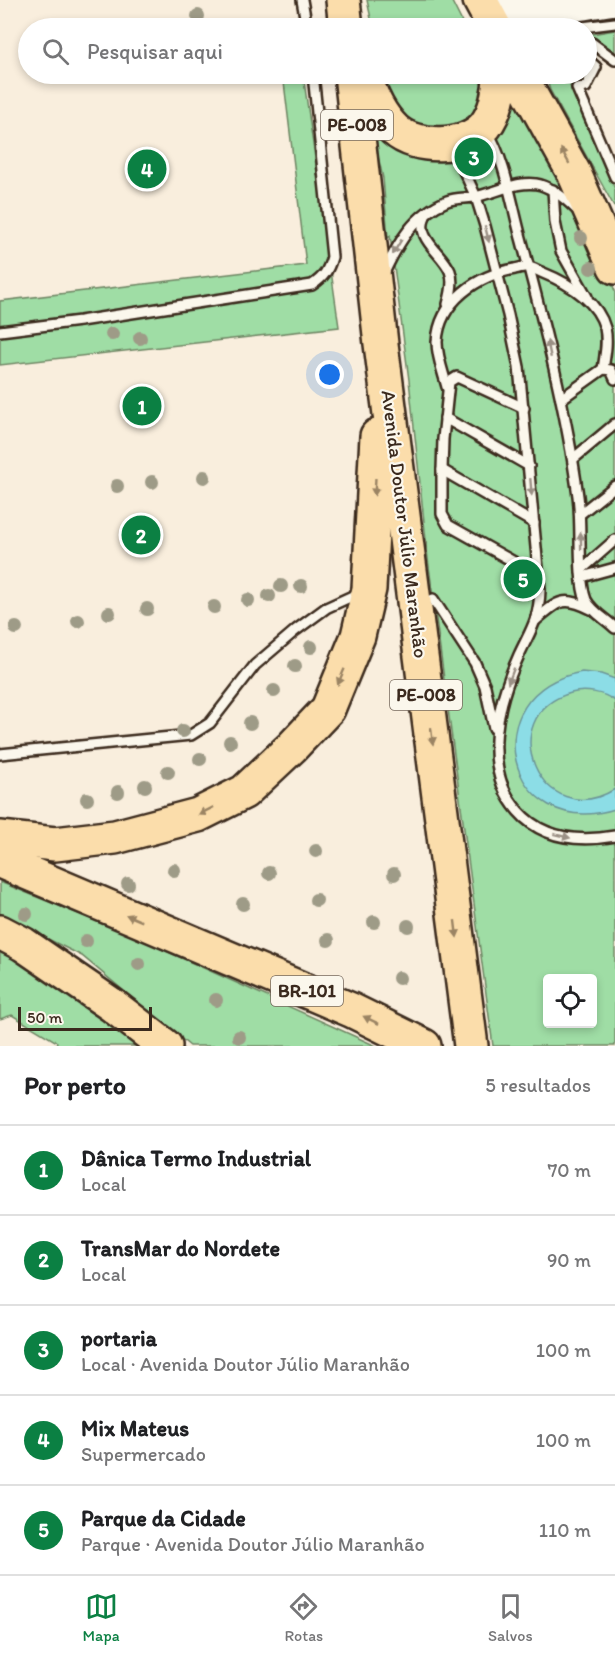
<!DOCTYPE html>
<html lang="pt">
<head>
<meta charset="utf-8">
<style>
  :root { --surface:#fff; --page:#f2f2f2; --text:#202124; --muted:#757577; --line:#e0e0e0; --accent:#0b8043 }
  body { margin:0; font-family:Itim,sans-serif; background:var(--page); color:var(--text) }
  .controls { position:absolute; right:18px; bottom:18px; display:grid; overflow:hidden; border-radius:6px; box-shadow:0 3px 9px #0003 }
  .controls button { width:54px; height:54px; display:grid; place-items:center; padding:0; border:0; border-bottom:2px solid var(--line); background:var(--surface); color:var(--text); font:30px sans-serif }
  .scale { position:absolute; left:18px; bottom:15px; width:134px; box-sizing:border-box; padding-left:6px; border:3px solid #3b2a1e; border-top:0; font-size:16px; line-height:21px; white-space:nowrap; color:#3b2a1e; -webkit-text-stroke:4px #fbf7ec; paint-order:stroke }
  .you { position:absolute; left:330px; top:375px; width:21px; height:21px; margin:-15px; border:4px solid #fff; border-radius:50%; background:#1a73e8; box-shadow:0 0 0 9px #1a73e833 }
  .badge { display:grid; place-items:center; width:39px; height:39px; border-radius:50%; background:var(--accent); color:#fff; font-size:20px; font-weight:700 }
  .pin { position:absolute; translate:-50% -50%; border:3px solid #fff; box-shadow:0 2px 6px #0006 }
  .list { margin:0; padding:0; list-style:none }
  h2 { display:flex; justify-content:space-between; align-items:center; height:78px; margin:0; padding:0 24px; font-size:26px }
  h2 small { font-size:20px; font-weight:400; color:var(--muted) }
  .list li { display:grid; grid-template-columns:39px 1fr auto; gap:18px; align-items:center; box-sizing:border-box; height:90px; padding:0 24px; border-top:2px solid var(--line) }
  .list b { display:block; font-size:22px; white-space:nowrap }
  .list p { margin:0; font-size:20px; white-space:nowrap; color:var(--muted) }
  .list em { font-size:20px; font-style:normal; color:var(--muted) }
  .icon { flex:none; width:33px; height:33px; fill:none; stroke:currentColor; stroke-width:2; stroke-linecap:round; stroke-linejoin:round }
  .map { position:relative; flex:none; width:615px; height:1046px; overflow:hidden }
  .search { position:absolute; background:var(--surface); box-shadow:0 3px 9px #0003; left:18px; right:18px; top:18px; height:66px; display:flex; align-items:center; gap:15px; box-sizing:border-box; padding:0 21px; border-radius:33px; color:var(--muted); font-size:22px }
  .sheet { height:528px; background:var(--surface) }
  nav { display:flex; justify-content:space-around; align-items:center; box-sizing:border-box; height:84px; border-top:2px solid var(--line); background:var(--surface); font-size:16px; color:var(--muted) }
  nav a { display:grid; justify-items:center; gap:3px }
  nav .on { color:var(--accent) }
  .map>svg:first-child { display:block }
</style>
</head>
<body>
<div class="map">
<svg width="615" height="1046" viewBox="0 0 615 1046">
  <rect width="100%" height="100%" fill="#f9eedd"/>
  <filter id="ink" filterUnits="userSpaceOnUse"><feTurbulence type="fractalNoise" baseFrequency=".0167" numOctaves="2"/><feDisplacementMap in="SourceGraphic" scale="12" xChannelSelector="R" yChannelSelector="G"/><feConvolveMatrix kernelMatrix="1 2 1 2 8 2 1 2 1" color-interpolation-filters="sRGB"/></filter>
  <g filter="url(#ink)">
    <!-- green -->
    <g fill="#9fdda5" stroke="#6d8462" stroke-width="1.5" fill-rule="evenodd">
      <polygon points="367,0 451,0 465,28 373,28"/>
      <polygon points="615,30 615,56 591,37 587,42 586,35"/>
      <polygon points="587,61 593,66 584,83 570,86 615,189 615,208 550,90 545,74 586,74"/>
      <polygon points="283,74 303,74 339,327 0,365 0,301 306,265"/>
      <path d="M382,74h103c3,38 -35,71 -72,50 -18,-10 -27,-31 -31,-50z"/>
      <path d="M516,86l86,174 13,31v755h-122l-65,-487 -19,-179 -19,-144 -2,2 -5,-60 -13,-57 65,32zM548,978h44v45h-44z"/>
      <polygon points="0,882 133,936 376,1046 190,1046 82,956 0,915"/>
      <polygon points="0,950 40,967 143,1046 56,1046 57,1042 12,1015 0,1019"/>
    </g>
    <!-- water -->
    <path fill="#8cdde6" stroke="#6c9596" stroke-width="1.5" d="M582,672l19,2 14,5v22c-12,-9 -30,-12 -44,-8 -80,22 -30,142 44,96v20c-109,34 -144,-117 -33,-137z"/>
    <g fill="none" stroke-linecap="round" stroke-linejoin="round">
      <!-- lane casing -->
      <g stroke="#3b2a1e" stroke-width="14">
        <g id="lane">
          <polyline points="302,0 307,28"/>
          <polyline points="574,28 615,23"/>
          <polyline points="586,49 592,43 615,60"/>
          <polyline points="586,58 596,67 586,87 577,88 615,177"/>
          <path d="M487,131c17,26 25,73 33,103 23,87 46,173 58,262 4,28 -1,81 8,104 6,12 20,19 29,28"/>
          <path d="M452,149l5,7 19,41 9,29 23,89 11,52 21,223c-1,30 -9,39 -21,65 -21,46 -39,113 -1,156 25,29 62,31 97,25"/>
          <polyline points="553,190 555,222 561,251 587,297"/>
          <path d="M426,214c-13,24 16,38 24,57 4,10 1,23 -2,33"/>
          <path d="M384,273c14,-30 30,-59 63,-72 10,-4 22,-2 32,-5 46,-13 58,-25 97,13"/>
          <path d="M0,331l80,-10 232,-36c12,-8 16,-14 20,-28l-19,-183"/>
          <path d="M447,387c-4,-15 -10,-30 -10,-45 2,-41 41,-67 78,-73 4,-1 10,-3 13,-2 4,0 10,4 13,5 25,10 56,27 64,56 3,14 0,28 -2,41"/>
          <polyline points="561,399 603,369 611,370 615,379"/>
          <polyline points="524,408 457,377 449,382 443,439 442,470 442,514 448,525 539,576"/>
          <polyline points="445,418 529,466"/>
          <polyline points="573,459 615,424"/>
          <polyline points="442,470 534,523"/>
          <polyline points="580,514 615,486"/>
          <polyline points="582,569 615,540"/>
          <polyline points="582,577 615,568"/>
          <polyline points="433,599 475,663 485,686 494,728"/>
          <path d="M536,620c22,-19 28,-25 55,-11"/>
          <polyline points="0,754 191,735 210,723 255,665 296,630 326,608 361,592"/>
        </g>
      </g>
      <!-- secondary casing -->
      <g stroke="#3b2a1e" stroke-width="32">
        <path id="secondary" d="M495,0c35,20 82,6 120,1"/>
      </g>
      <!-- highway casing -->
      <g stroke="#3b2a1e" stroke-width="38">
        <g id="highway">
          <polyline points="343,0 346,28"/>
          <polyline points="480,0 495,28"/>
          <polyline points="351,74 381,344 471,1046"/>
          <path d="M364,74c6,20 15,41 31,56 21,19 70,19 90,-4 11,-14 15,-35 15,-52"/>
          <polyline points="519,74 574,173 615,267"/>
          <polyline points="0,838 55,844 115,837 198,815 244,792 292,747 328,709 358,636 369,589 377,436"/>
          <polyline points="0,861 351,1010 424,1046"/>
          <polyline points="0,932 23,944 112,1005 165,1046"/>
        </g>
      </g>
      <!-- lane -->
      <use href="#lane" stroke="#fbf7ec" stroke-width="9"/>
      <!-- secondary -->
      <use href="#secondary" stroke="#fbf7ec" stroke-width="27"/>
      <!-- highway -->
      <use href="#highway" stroke="#fbddab" stroke-width="33"/>
    </g>
    <!-- trees -->
    <g fill="#9e9b87">
      <circle cx="198" cy="16" r="7"/>
      <circle cx="581" cy="238" r="7"/>
      <circle cx="591" cy="268" r="7"/>
      <circle cx="112" cy="334" r="7"/>
      <circle cx="140" cy="338" r="7"/>
      <circle cx="204" cy="477" r="7"/>
      <circle cx="152" cy="482" r="7"/>
      <circle cx="117" cy="486" r="7"/>
      <circle cx="281" cy="586" r="7"/>
      <circle cx="301" cy="586" r="7"/>
      <circle cx="269" cy="596" r="7"/>
      <circle cx="248" cy="600" r="7"/>
      <circle cx="214" cy="607" r="7"/>
      <circle cx="147" cy="609" r="7"/>
      <circle cx="109" cy="613" r="7"/>
      <circle cx="78" cy="621" r="7"/>
      <circle cx="16" cy="628" r="7"/>
      <circle cx="311" cy="647" r="7"/>
      <circle cx="295" cy="666" r="7"/>
      <circle cx="274" cy="691" r="7"/>
      <circle cx="250" cy="723" r="7"/>
      <circle cx="183" cy="731" r="7"/>
      <circle cx="230" cy="742" r="7"/>
      <circle cx="200" cy="759" r="7"/>
      <circle cx="168" cy="772" r="7"/>
      <circle cx="145" cy="786" r="7"/>
      <circle cx="118" cy="792" r="7"/>
      <circle cx="87" cy="799" r="7"/>
      <circle cx="316" cy="851" r="7"/>
      <circle cx="174" cy="870" r="7"/>
      <circle cx="269" cy="873" r="7"/>
      <circle cx="394" cy="874" r="7"/>
      <circle cx="128" cy="884" r="7"/>
      <circle cx="316" cy="900" r="7"/>
      <circle cx="243" cy="904" r="7"/>
      <circle cx="26" cy="914" r="7"/>
      <circle cx="374" cy="922" r="7"/>
      <circle cx="408" cy="926" r="7"/>
      <circle cx="328" cy="940" r="7"/>
      <circle cx="86" cy="941" r="7"/>
      <circle cx="139" cy="964" r="7"/>
      <circle cx="399" cy="978" r="7"/>
      <circle cx="216" cy="1000" r="7"/>
      <circle cx="239" cy="1037" r="7"/>
    </g>
    <!-- one-way arrows -->
    <defs><path id="oneway-solid" d="M-6-.8H1V-3.2L6.5 0L1 3.2V.8H-6Z" transform="scale(1.5)"/></defs>
    <g fill="#9b8464">
      <use href="#oneway-solid" transform="translate(565 156) rotate(-119)"/>
      <use href="#oneway-solid" transform="translate(375 487) rotate(93)"/>
      <use href="#oneway-solid" transform="translate(341 677) rotate(113)"/>
      <use href="#oneway-solid" transform="translate(432 736) rotate(83)"/>
      <use href="#oneway-solid" transform="translate(206 811) rotate(153)"/>
      <use href="#oneway-solid" transform="translate(134 918) rotate(-157)"/>
      <use href="#oneway-solid" transform="translate(456 929) rotate(83)"/>
      <use href="#oneway-solid" transform="translate(371 1020) rotate(-154)"/>
    </g>
    <g fill="#9b9085">
      <use href="#oneway-solid" transform="translate(487 234) rotate(76)"/>
      <use href="#oneway-solid" transform="translate(397 247) rotate(121)"/>
      <use href="#oneway-solid" transform="translate(549 349) rotate(-102)"/>
      <use href="#oneway-solid" transform="translate(531 487) rotate(85)"/>
      <use href="#oneway-solid" transform="translate(581 541) rotate(-91)"/>
      <use href="#oneway-solid" transform="translate(511 676) rotate(111)"/>
      <use href="#oneway-solid" transform="translate(562 836) rotate(14)"/>
    </g>
  </g>
  <g text-anchor="middle" stroke-width="4.5" stroke-linejoin="round" paint-order="stroke">
    <!-- shield labels -->
    <g fill="#fbf7ec" stroke="#75685c" stroke-width="1.5">
      <rect x="321" y="110" width="72" height="30" rx="4.5"/>
      <rect x="390" y="680" width="72" height="30" rx="4.5"/>
      <rect x="271" y="976" width="72" height="30" rx="4.5"/>
    </g>
    <g font-size="18" font-weight="bold" fill="#3b2a1e">
      <text x="357" y="131">PE-008</text>
      <text x="426" y="701">PE-008</text>
      <text x="307" y="997">BR-101</text>
    </g>
    <!-- street labels -->
    <g font-size="20" fill="#3b2a1e" stroke="#fbf7ec">
      <text transform="translate(405 524) rotate(83)" y="7">Avenida Doutor Júlio Maranhão</text>
    </g>
  </g>
</svg>
<div class="controls">
<button><svg class="icon" aria-label="locate" viewBox="0 0 24 24"><circle cx="12" cy="12" r="6"/><path d="M12 2v4M12 18v4M2 12h4M18 12h4"/></svg></button>
</div>
<div class="scale">50 m</div>
<div class="you"></div>
<div class="pin badge" style="left:142px;top:406px">1</div>
<div class="pin badge" style="left:141px;top:535px">2</div>
<div class="pin badge" style="left:474px;top:157px">3</div>
<div class="pin badge" style="left:147px;top:169px">4</div>
<div class="pin badge" style="left:523px;top:579px">5</div>
<div class="search"><svg class="icon" aria-label="search" viewBox="0 0 24 24"><circle cx="10" cy="10" r="6"/><path d="M15 15l6 6"/></svg>Pesquisar aqui</div>
</div>
<section class="sheet">
<h2>Por perto<small>5 resultados</small></h2>
<ul class="list">
<li><span class="badge">1</span><div><b>Dânica Termo Industrial</b><p>Local</p></div><em>70 m</em></li>
<li><span class="badge">2</span><div><b>TransMar do Nordete</b><p>Local</p></div><em>90 m</em></li>
<li><span class="badge">3</span><div><b>portaria</b><p>Local · Avenida Doutor Júlio Maranhão</p></div><em>100 m</em></li>
<li><span class="badge">4</span><div><b>Mix Mateus</b><p>Supermercado</p></div><em>100 m</em></li>
<li><span class="badge">5</span><div><b>Parque da Cidade</b><p>Parque · Avenida Doutor Júlio Maranhão</p></div><em>110 m</em></li>
</ul>
</section>
<nav>
<a class="on"><svg class="icon" aria-label="map" viewBox="0 0 24 24"><path d="M3 6l6-2 6 2 6-2v14l-6 2-6-2-6 2zM9 4v14M15 6v14"/></svg>Mapa</a>
<a><svg class="icon" aria-label="directions" viewBox="0 0 24 24"><path d="M12 3l9 9-9 9-9-9zM9 14v-3h6M13 9l2 2-2 2"/></svg>Rotas</a>
<a><svg class="icon" aria-label="saved" viewBox="0 0 24 24"><path d="M7 4h10v16l-5-4-5 4z"/></svg>Salvos</a>
</nav>
</body>
</html>
